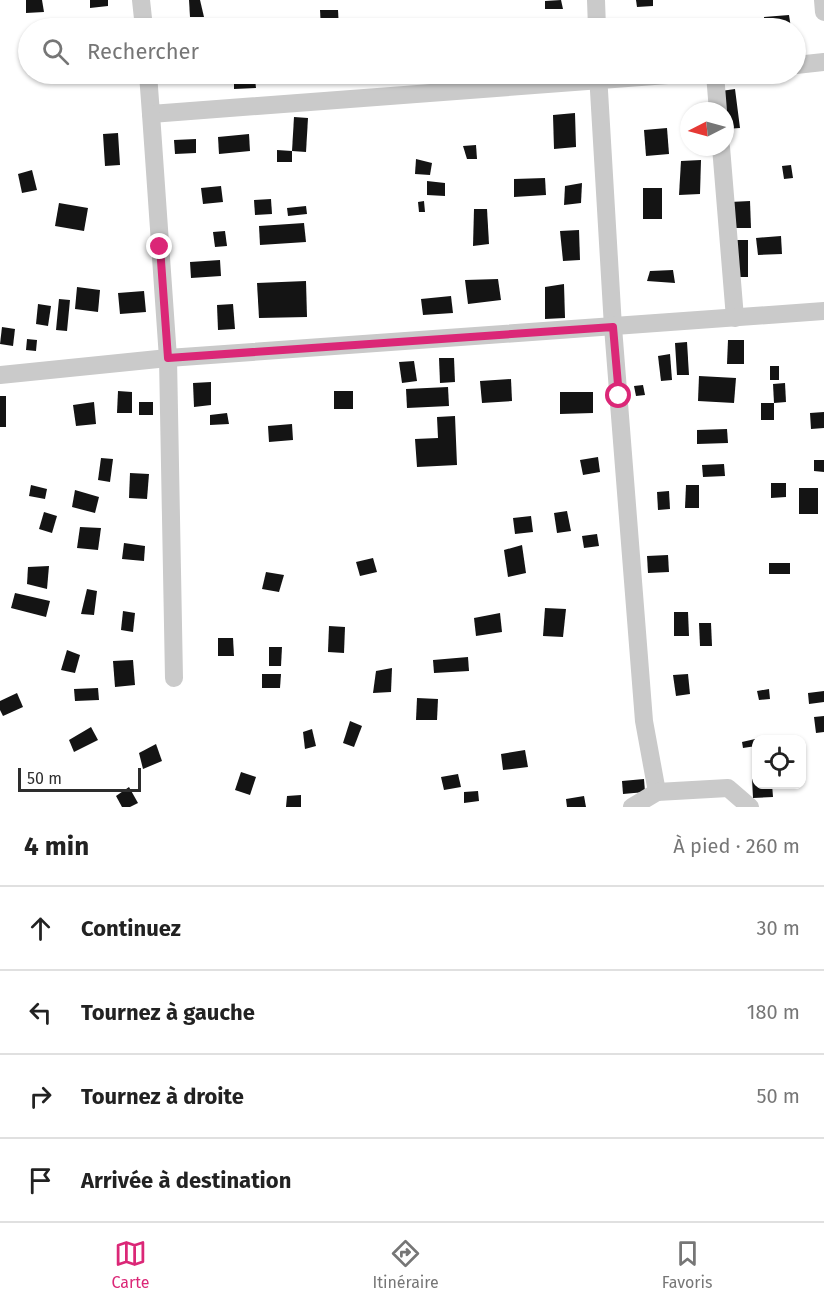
<!DOCTYPE html>
<html lang="fr">
<head>
<meta charset="utf-8">
<style>
  :root { --surface:#fff; --page:#f2f2f2; --text:#222; --muted:#767676; --line:#e0e0e0; --accent:#db2777 }
  body { margin:0; font-family:"Fira Sans",sans-serif; background:var(--page); color:var(--text) }
  .controls { position:absolute; right:18px; bottom:18px; display:grid; overflow:hidden; border-radius:12px; box-shadow:0 2px 4px #0004 }
  .controls button { width:54px; height:54px; display:grid; place-items:center; padding:0; border:0; border-bottom:2px solid var(--line); background:var(--surface); color:var(--text); font:30px sans-serif }
  .compass { position:absolute; left:680px; top:102px; width:54px; height:54px; border-radius:50%; background:var(--surface); box-shadow:0 2px 4px #0004; rotate:264deg }
  .scale { position:absolute; left:18px; bottom:15px; width:123px; box-sizing:border-box; padding-left:6px; border:3px solid #2d2d2d; border-top:0; font-size:16px; line-height:21px; white-space:nowrap; color:#2d2d2d; -webkit-text-stroke:4px #fff; paint-order:stroke }
  .stop { position:absolute; width:18px; height:18px; margin:-14px; border:4px solid #db2777; border-radius:50%; background:#fff }
  .stop.end { background:#db2777; border-color:#fff; box-shadow:0 2px 6px #0008 }
  .list { margin:0; padding:0; list-style:none }
  h2 { display:flex; justify-content:space-between; align-items:center; height:78px; margin:0; padding:0 24px; font-size:26px }
  h2 small { font-size:20px; font-weight:400; color:var(--muted) }
  .list li { display:grid; grid-template-columns:39px 1fr auto; gap:18px; align-items:center; box-sizing:border-box; height:84px; padding:0 24px; border-top:2px solid var(--line) }
  .list b { display:block; font-size:22px; white-space:nowrap }
  .list em { font-size:20px; font-style:normal; color:var(--muted) }
  .icon { flex:none; width:33px; height:33px; fill:none; stroke:currentColor; stroke-width:2; stroke-linecap:round; stroke-linejoin:round }
  .map { position:relative; flex:none; width:824px; height:807px; overflow:hidden }
  .search { position:absolute; background:var(--surface); box-shadow:0 2px 4px #0004; left:18px; right:18px; top:18px; height:66px; display:flex; align-items:center; gap:15px; box-sizing:border-box; padding:0 21px; border-radius:33px; color:var(--muted); font-size:22px }
  .sheet { height:414px; background:var(--surface) }
  nav { display:flex; justify-content:space-around; align-items:center; box-sizing:border-box; height:84px; border-top:2px solid var(--line); background:var(--surface); font-size:16px; color:var(--muted) }
  nav a { display:grid; justify-items:center; gap:3px }
  nav .on { color:var(--accent) }
  .map>svg:first-child { display:block }
</style>
</head>
<body>
<div class="map">
<svg width="824" height="807" viewBox="0 0 824 807">
  <rect width="100%" height="100%" fill="#fff"/>
  <!-- building -->
  <g fill="#141414">
    <polygon points="26,0 42,0 44,12 26,13"/>
    <polygon points="90,0 108,0 108,6 90,8"/>
    <polygon points="189,0 200,0 204,17 190,17"/>
    <polygon points="561,0 563,9 545,9 545,1"/>
    <polygon points="636,0 653,0 653,6 637,7"/>
    <polygon points="320,10 338,10 339,28 321,28"/>
    <polygon points="789,15 791,28 765,28 764,17"/>
    <polygon points="542,18 543,28 523,28 523,19"/>
    <polygon points="749,19 750,28 727,28 727,20"/>
    <polygon points="570,22 571,28 550,28 549,24"/>
    <polygon points="662,22 662,28 645,28 645,23"/>
    <rect x="179" y="74" width="19" height="9"/>
    <polygon points="277,74 292,74 292,82 278,83"/>
    <polygon points="337,74 357,74 358,78 339,83"/>
    <polygon points="255,79 256,88 234,89 234,80"/>
    <polygon points="735,89 740,128 725,129 725,111 721,91"/>
    <polygon points="575,113 576,147 554,149 553,115"/>
    <polygon points="294,117 308,118 306,152 292,151"/>
    <polygon points="667,128 669,154 646,156 644,130"/>
    <polygon points="118,133 120,165 105,166 103,134"/>
    <polygon points="249,134 250,151 219,154 218,137"/>
    <polygon points="196,139 196,153 175,154 174,140"/>
    <polygon points="476,145 477,159 467,159 463,146"/>
    <polygon points="277,150 292,151 292,162 277,162"/>
    <polygon points="416,159 432,163 430,175 415,174"/>
    <polygon points="701,160 700,194 679,195 681,161"/>
    <polygon points="791,165 793,178 784,179 782,166"/>
    <polygon points="32,170 37,190 22,193 18,174"/>
    <polygon points="545,178 546,195 514,197 514,179"/>
    <polygon points="427,181 445,183 445,196 427,195"/>
    <polygon points="582,183 581,203 564,205 565,186"/>
    <polygon points="221,186 223,202 203,204 201,188"/>
    <rect x="643" y="188" width="19" height="31"/>
    <polygon points="271,199 272,214 255,215 254,200"/>
    <polygon points="424,201 425,212 419,212 418,202"/>
    <polygon points="750,201 751,228 731,228 730,202"/>
    <polygon points="59,203 88,208 84,231 55,226"/>
    <polygon points="306,206 307,214 288,216 287,208"/>
    <polygon points="474,209 487,209 489,244 473,246"/>
    <polygon points="304,223 306,242 260,245 259,226"/>
    <polygon points="579,230 580,260 563,261 560,231"/>
    <polygon points="225,231 227,246 215,247 213,232"/>
    <polygon points="781,236 782,254 758,255 756,238"/>
    <rect x="736" y="240" width="12" height="37"/>
    <polygon points="220,260 221,276 191,278 190,262"/>
    <polygon points="673,270 675,283 647,281 650,271"/>
    <polygon points="498,279 501,300 468,304 465,280"/>
    <polygon points="306,281 307,317 259,318 257,283"/>
    <polygon points="564,284 565,318 545,319 545,287"/>
    <polygon points="77,287 100,290 98,312 75,309"/>
    <polygon points="144,291 146,312 120,314 118,293"/>
    <polygon points="451,296 453,313 423,315 421,299"/>
    <polygon points="59,299 70,300 67,331 56,330"/>
    <polygon points="38,304 51,306 48,326 36,324"/>
    <polygon points="233,304 235,329 218,330 217,305"/>
    <polygon points="2,327 15,329 13,346 0,344"/>
    <polygon points="27,339 37,340 36,351 26,350"/>
    <polygon points="728,340 744,340 744,364 727,364"/>
    <polygon points="687,342 689,375 677,375 675,343"/>
    <polygon points="670,354 672,380 661,381 658,356"/>
    <polygon points="439,358 454,358 455,382 440,383"/>
    <polygon points="414,361 417,381 402,383 399,362"/>
    <rect x="770" y="366" width="9" height="14"/>
    <polygon points="699,376 736,378 734,403 698,401"/>
    <polygon points="511,379 512,401 482,403 480,381"/>
    <polygon points="211,382 211,405 194,407 193,383"/>
    <polygon points="785,383 786,402 774,403 773,384"/>
    <polygon points="643,385 645,395 636,396 634,386"/>
    <polygon points="448,387 449,406 407,408 406,389"/>
    <polygon points="118,391 132,392 132,413 117,413"/>
    <rect x="334" y="391" width="19" height="18"/>
    <polygon points="560,392 593,392 593,413 560,414"/>
    <rect x="0" y="396" width="6" height="31"/>
    <polygon points="94,402 96,424 76,426 73,405"/>
    <rect x="139" y="402" width="14" height="13"/>
    <rect x="761" y="403" width="13" height="17"/>
    <polygon points="824,412 824,428 811,429 810,413"/>
    <polygon points="227,413 229,424 210,425 210,415"/>
    <polygon points="455,416 457,465 417,467 415,439 438,438 437,417"/>
    <polygon points="292,424 293,440 269,442 268,426"/>
    <polygon points="727,429 728,443 697,444 697,430"/>
    <polygon points="598,457 600,472 583,475 580,460"/>
    <polygon points="101,458 113,459 110,482 98,480"/>
    <polygon points="814,460 824,460 824,472 814,471"/>
    <polygon points="724,464 725,476 703,477 702,465"/>
    <polygon points="130,473 149,474 147,499 129,498"/>
    <polygon points="771,483 786,483 786,497 771,498"/>
    <polygon points="31,485 47,489 45,499 29,496"/>
    <polygon points="686,485 699,485 699,508 685,508"/>
    <rect x="799" y="488" width="19" height="26"/>
    <polygon points="75,490 99,497 95,513 72,507"/>
    <polygon points="669,491 670,509 658,510 657,492"/>
    <polygon points="567,511 571,531 557,533 554,513"/>
    <polygon points="44,512 57,516 52,533 39,529"/>
    <polygon points="531,516 533,532 515,534 513,518"/>
    <polygon points="80,527 101,528 98,550 77,548"/>
    <polygon points="597,534 599,546 584,548 582,536"/>
    <polygon points="124,543 145,546 144,561 122,559"/>
    <polygon points="522,545 526,573 508,577 504,550"/>
    <polygon points="668,555 669,572 648,573 647,556"/>
    <polygon points="373,558 377,572 360,576 356,562"/>
    <rect x="769" y="563" width="21" height="11"/>
    <polygon points="49,566 47,589 27,584 28,567"/>
    <polygon points="266,572 284,575 279,592 262,589"/>
    <polygon points="87,589 97,591 94,615 81,614"/>
    <polygon points="15,593 50,601 46,617 11,608"/>
    <polygon points="545,608 566,609 563,637 543,636"/>
    <polygon points="123,611 135,613 133,632 121,630"/>
    <polygon points="674,612 688,612 689,636 674,636"/>
    <polygon points="500,613 502,632 476,636 474,618"/>
    <polygon points="699,623 711,623 712,646 700,646"/>
    <polygon points="329,626 345,627 344,653 328,652"/>
    <polygon points="218,638 233,638 234,656 218,656"/>
    <polygon points="269,647 282,647 281,666 269,666"/>
    <polygon points="67,650 80,655 75,673 61,670"/>
    <polygon points="468,657 469,671 434,673 433,660"/>
    <polygon points="133,660 135,685 115,687 113,661"/>
    <polygon points="392,668 391,692 373,693 376,671"/>
    <polygon points="262,674 281,674 280,688 262,688"/>
    <polygon points="688,674 690,694 676,696 673,675"/>
    <polygon points="98,688 99,700 75,701 74,689"/>
    <polygon points="769,689 770,699 759,700 757,691"/>
    <polygon points="824,691 824,702 809,704 808,693"/>
    <polygon points="17,693 23,707 3,716 0,710 0,701"/>
    <polygon points="417,698 438,699 437,720 416,720"/>
    <polygon points="824,716 824,732 816,733 814,717"/>
    <polygon points="350,721 362,726 354,747 343,743"/>
    <polygon points="91,727 98,740 74,752 69,740"/>
    <polygon points="312,729 316,746 305,749 303,732"/>
    <polygon points="755,739 756,746 743,748 742,742"/>
    <polygon points="156,744 162,761 143,769 139,753"/>
    <polygon points="525,750 528,767 503,770 501,754"/>
    <polygon points="241,772 256,777 250,795 235,790"/>
    <polygon points="458,774 461,787 444,790 441,777"/>
    <polygon points="756,778 756,784 772,784 773,797 753,798 752,779"/>
    <polygon points="644,779 645,792 623,794 622,781"/>
    <polygon points="129,787 138,803 130,807 122,807 116,796"/>
    <polygon points="478,791 479,801 464,803 464,792"/>
    <polygon points="301,795 301,807 286,807 287,796"/>
    <polygon points="584,796 586,807 567,807 566,799"/>
  </g>
  <g fill="none" stroke-linecap="round" stroke-linejoin="round">
    <!-- minor -->
    <g stroke="#cacaca" stroke-width="18">
      <polyline points="141,0 144,28"/>
      <polyline points="596,0 597,28"/>
      <polyline points="823,0 824,12"/>
      <polyline points="796,65 824,62"/>
      <polyline points="148,74 151,114 681,74"/>
      <polyline points="598,74 613,327 644,721 657,792 632,807"/>
      <polyline points="715,74 718,111"/>
      <polyline points="151,114 168,358 174,678"/>
      <polyline points="721,147 735,318"/>
      <polyline points="0,375 168,358 824,311"/>
      <polyline points="657,792 728,788 750,807"/>
    </g>
  </g>
  <g fill="none" stroke-linecap="round" stroke-linejoin="round">
    <!-- route -->
    <polyline stroke="#db2777" stroke-width="8" points="160,247 168,358 613,327 619,396"/>
  </g>
</svg>
<div class="controls">
<button><svg class="icon" aria-label="locate" viewBox="0 0 24 24"><circle cx="12" cy="12" r="6"/><path d="M12 2v4M12 18v4M2 12h4M18 12h4"/></svg></button>
</div>
<svg class="compass" viewBox="-18 -18 36 36"><path d="M0-13l5 13h-10z" fill="#e53935"/><path d="M0 13l5-13h-10z" fill="#767676"/></svg>
<div class="scale">50 m</div>
<div class="stop" style="left:619px;top:396px"></div>
<div class="stop end" style="left:160px;top:247px"></div>
<div class="search"><svg class="icon" aria-label="search" viewBox="0 0 24 24"><circle cx="10" cy="10" r="6"/><path d="M15 15l6 6"/></svg>Rechercher</div>
</div>
<section class="sheet">
<h2>4 min<small>À pied · 260 m</small></h2>
<ul class="list">
<li><svg class="icon" aria-label="ahead" viewBox="0 0 24 24"><path d="M12 20V5M6 11l6-6 6 6"/></svg><div><b>Continuez</b></div><em>30 m</em></li>
<li><svg class="icon" aria-label="left" viewBox="0 0 24 24"><path d="M17 20v-9H6M10 6l-5 5 5 5"/></svg><div><b>Tournez à gauche</b></div><em>180 m</em></li>
<li><svg class="icon" aria-label="right" viewBox="0 0 24 24"><path d="M7 20v-9h11M14 6l5 5-5 5"/></svg><div><b>Tournez à droite</b></div><em>50 m</em></li>
<li><svg class="icon" aria-label="arrive" viewBox="0 0 24 24"><path d="M6 21V4h12l-3 4 3 4H6"/></svg><div><b>Arrivée à destination</b></div></li>
</ul>
</section>
<nav>
<a class="on"><svg class="icon" aria-label="map" viewBox="0 0 24 24"><path d="M3 6l6-2 6 2 6-2v14l-6 2-6-2-6 2zM9 4v14M15 6v14"/></svg>Carte</a>
<a><svg class="icon" aria-label="directions" viewBox="0 0 24 24"><path d="M12 3l9 9-9 9-9-9zM9 14v-3h6M13 9l2 2-2 2"/></svg>Itinéraire</a>
<a><svg class="icon" aria-label="saved" viewBox="0 0 24 24"><path d="M7 4h10v16l-5-4-5 4z"/></svg>Favoris</a>
</nav>
</body>
</html>
